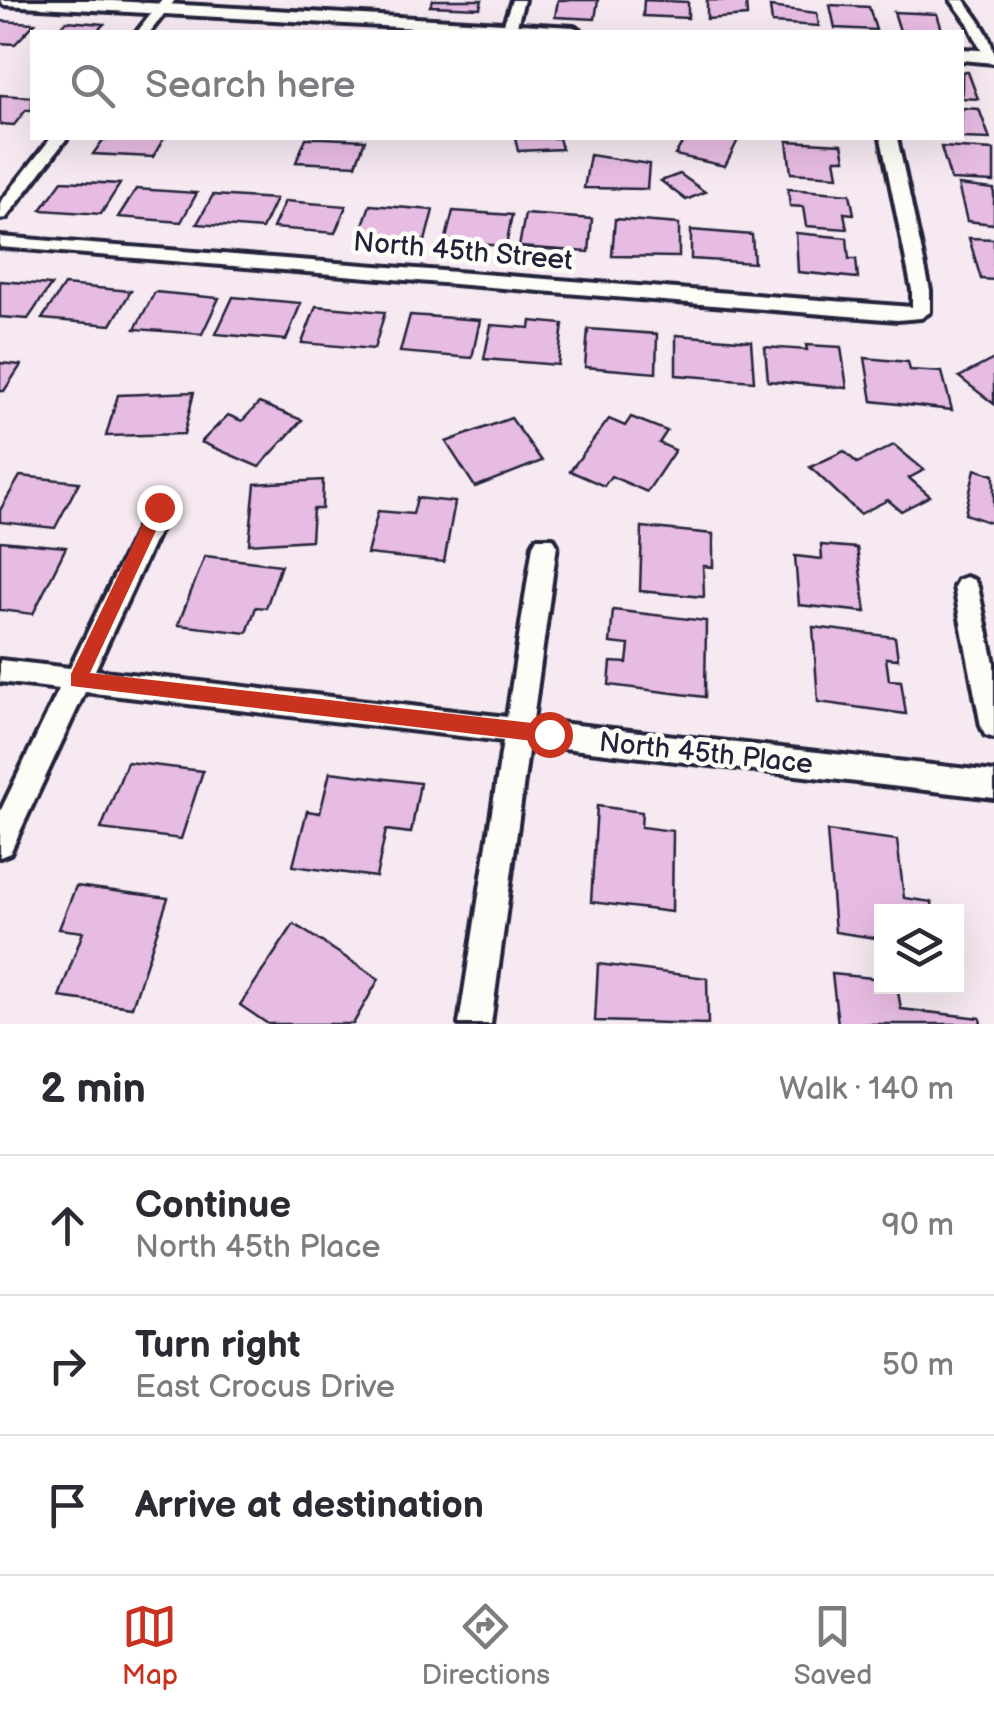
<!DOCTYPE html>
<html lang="en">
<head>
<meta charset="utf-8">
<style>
  :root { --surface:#fff; --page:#f2f2f3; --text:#2b2b33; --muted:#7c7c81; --line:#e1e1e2; --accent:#c8321e }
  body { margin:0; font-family:"Balsamiq Sans",sans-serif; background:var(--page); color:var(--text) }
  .controls { position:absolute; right:30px; bottom:30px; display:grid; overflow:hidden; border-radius:0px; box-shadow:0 10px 40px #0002 }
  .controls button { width:90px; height:90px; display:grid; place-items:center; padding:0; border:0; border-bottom:2px solid var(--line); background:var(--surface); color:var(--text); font:50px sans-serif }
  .stop { position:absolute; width:30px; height:30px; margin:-22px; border:8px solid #c8321e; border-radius:50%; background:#fff }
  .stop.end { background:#c8321e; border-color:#fff; box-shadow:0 2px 10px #0008 }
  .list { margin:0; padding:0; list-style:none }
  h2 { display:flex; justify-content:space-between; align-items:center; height:130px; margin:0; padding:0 40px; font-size:42px }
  h2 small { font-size:32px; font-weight:400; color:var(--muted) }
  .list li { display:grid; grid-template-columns:65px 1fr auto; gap:30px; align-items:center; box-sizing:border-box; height:140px; padding:0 40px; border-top:2px solid var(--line) }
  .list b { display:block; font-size:38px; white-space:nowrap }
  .list p { margin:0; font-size:32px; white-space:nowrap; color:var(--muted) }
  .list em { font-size:32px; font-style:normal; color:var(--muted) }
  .icon { flex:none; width:55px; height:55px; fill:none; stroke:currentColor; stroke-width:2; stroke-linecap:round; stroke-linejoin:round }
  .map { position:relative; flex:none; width:994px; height:1024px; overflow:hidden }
  .search { position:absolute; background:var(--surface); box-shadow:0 10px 40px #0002; left:30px; right:30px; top:30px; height:110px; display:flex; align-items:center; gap:25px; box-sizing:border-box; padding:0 35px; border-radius:0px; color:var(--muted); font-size:38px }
  .sheet { height:550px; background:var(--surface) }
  nav { display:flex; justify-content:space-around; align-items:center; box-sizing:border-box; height:140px; border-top:2px solid var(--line); background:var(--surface); font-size:28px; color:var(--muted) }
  nav a { display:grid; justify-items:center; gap:5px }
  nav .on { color:var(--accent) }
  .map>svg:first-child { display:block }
</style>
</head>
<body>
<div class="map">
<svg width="994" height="1024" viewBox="0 0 994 1024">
  <rect width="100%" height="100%" fill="#f6e9f1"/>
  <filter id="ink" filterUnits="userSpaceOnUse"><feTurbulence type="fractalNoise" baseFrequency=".01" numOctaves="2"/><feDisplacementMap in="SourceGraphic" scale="20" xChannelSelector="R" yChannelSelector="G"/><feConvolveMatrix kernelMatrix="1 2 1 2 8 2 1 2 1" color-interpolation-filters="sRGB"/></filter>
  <g filter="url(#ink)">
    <!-- building -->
    <g fill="#e7bce2" stroke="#22223b" stroke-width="2.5">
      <polygon points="433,0 482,0 480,8 430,6"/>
      <polygon points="558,0 598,0 595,19 555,17"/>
      <polygon points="644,0 688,2 688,18 643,16"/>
      <polygon points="707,0 746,1 747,16 707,19"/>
      <polygon points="830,5 869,7 876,30 835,28"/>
      <polygon points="770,7 817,13 819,26 772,23"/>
      <polygon points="894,12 937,14 942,30 900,31"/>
      <polygon points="0,21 35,23 15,44 0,43"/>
      <polygon points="66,21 104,24 96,32 56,32"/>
      <polygon points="962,72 968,72 978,99 962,98"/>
      <polygon points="0,95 32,97 32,110 26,110 14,125 0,124"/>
      <polygon points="962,108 979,109 990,139 961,138"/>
      <polygon points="118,138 164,138 153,157 93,154 103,140"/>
      <polygon points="306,138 322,138 365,140 356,165 296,162"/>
      <polygon points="515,138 559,138 562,149 518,151"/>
      <polygon points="685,138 739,138 725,166 675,155"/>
      <polygon points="787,141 842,144 845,159 835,159 838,176 791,173"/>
      <polygon points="941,147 994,150 994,182 951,180"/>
      <polygon points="590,155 649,164 647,189 584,188"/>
      <polygon points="680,174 705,192 686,200 661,181"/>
      <polygon points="62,181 120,184 101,214 41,210"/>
      <polygon points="958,185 994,189 994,224 967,221"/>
      <polygon points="136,189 197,193 181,222 118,217"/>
      <polygon points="788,189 850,194 854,214 844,213 847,229 806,226 803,207 790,206"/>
      <polygon points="213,195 276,199 262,229 197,224"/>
      <polygon points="285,201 346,206 335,233 273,228"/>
      <polygon points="370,205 433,210 425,241 359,236"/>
      <polygon points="453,211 512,215 506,246 445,242"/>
      <polygon points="525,214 592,219 589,252 519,247"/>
      <polygon points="615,219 679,224 679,257 612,256"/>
      <polygon points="691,230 752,235 754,263 691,259"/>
      <polygon points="796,233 847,238 849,259 856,259 858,278 798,272"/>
      <polygon points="969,238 994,239 994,280 981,279"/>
      <polygon points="0,281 51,285 28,319 0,317"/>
      <polygon points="64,285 131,291 111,325 42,319"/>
      <polygon points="155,292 219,298 202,334 135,329"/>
      <polygon points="233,297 301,303 286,340 216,334"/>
      <polygon points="316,306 385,312 374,349 302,343"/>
      <polygon points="410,315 480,320 472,358 400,352"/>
      <polygon points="531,321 563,324 558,365 484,359 491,325 530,328"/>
      <polygon points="588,329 657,334 656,373 585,367"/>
      <polygon points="676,335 751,341 754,381 676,375"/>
      <polygon points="806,345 841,347 847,388 768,381 765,347 807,350"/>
      <polygon points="865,358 908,362 910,370 942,372 952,410 872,401"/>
      <polygon points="994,359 994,404 959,377"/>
      <polygon points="0,363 21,365 4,391 0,391"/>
      <polygon points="194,392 184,434 106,436 118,395"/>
      <polygon points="259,403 302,420 259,467 201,442 228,415 242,421"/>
      <polygon points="631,417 667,431 659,443 675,450 647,492 611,476 604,486 570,471 609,419 625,426"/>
      <polygon points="511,418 542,461 475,487 446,442"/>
      <polygon points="894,445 924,470 909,478 930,496 901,511 888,500 860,514 810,467 844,451 857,463"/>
      <polygon points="975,469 994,475 994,524 965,514"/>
      <polygon points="20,476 79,482 55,528 0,522 0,510"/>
      <polygon points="323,480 322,509 313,509 311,540 249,544 255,484"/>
      <polygon points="417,498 455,502 444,562 367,554 378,511 413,514"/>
      <polygon points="642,527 713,534 713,567 703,566 704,597 640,591"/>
      <polygon points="0,541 66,547 33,614 0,610"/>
      <polygon points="821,545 857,548 866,612 799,605 795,556 822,559"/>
      <polygon points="205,556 281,565 266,608 256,607 247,633 178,625"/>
      <polygon points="613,610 706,621 705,697 609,685 611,662 627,663 629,645 610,643"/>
      <polygon points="813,627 895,637 898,659 886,658 889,680 901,681 906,714 818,702"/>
      <polygon points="127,762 203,771 181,839 101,829"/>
      <polygon points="330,772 420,783 411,833 386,830 376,877 293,866 307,811 320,813"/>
      <polygon points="597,806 642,812 641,827 673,831 672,912 591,902"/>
      <polygon points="827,831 897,840 904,898 932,902 933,912 882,912 882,939 835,932"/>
      <polygon points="76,886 168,898 132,1007 59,997 83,932 59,929"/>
      <polygon points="294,924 379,979 353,1024 268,1024 240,1005"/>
      <polygon points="598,964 707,978 708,1024 595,1021"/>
      <polygon points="832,974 882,979 882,986 897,986 901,1009 980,1018 981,1024 838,1024"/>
    </g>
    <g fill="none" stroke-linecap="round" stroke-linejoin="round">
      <!-- minor casing -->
      <g stroke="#22223b" stroke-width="8">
        <g id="minor">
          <polygon points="162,0 175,0 150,32 137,32"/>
          <polygon points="512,0 524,0 516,29 507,32 502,29"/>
          <path d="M951,0h13c13,18 30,37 30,60h-8l-18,-37z"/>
          <polygon points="51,138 67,138 6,218 0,219 0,203"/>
          <polygon points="881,138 897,138 930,290 930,312 921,318 897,320 0,247 0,237 912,307 912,290"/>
          <polygon points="159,498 167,501 170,507 95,670 507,717 533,545 537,538 553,538 557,545 533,720 994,772 994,798 529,744 491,1024 459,1024 503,741 85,692 10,853 0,857 0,812 59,689 0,682 0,660 70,668 148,507 151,501"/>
          <polygon points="966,577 974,580 978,587 994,663 994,738 985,735 981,726 954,587 958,580"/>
        </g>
      </g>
      <!-- tertiary casing -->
      <g stroke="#22223b" stroke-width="8">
        <g id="tertiary">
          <polygon points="0,0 96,0 574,27 583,32 488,32 4,5"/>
          <polygon points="962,49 994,51 994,63 962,60"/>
        </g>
      </g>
      <!-- minor -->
      <use href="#minor" fill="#fdfcf7" fill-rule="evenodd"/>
      <!-- tertiary -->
      <use href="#tertiary" fill="#fdfcf7" fill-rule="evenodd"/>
    </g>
  </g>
  <!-- route -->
  <polygon fill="#c8321e" points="159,501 167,507 90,673 549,725 556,728 556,741 549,743 71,686 71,674 151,507"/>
  <g text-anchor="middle" stroke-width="9" stroke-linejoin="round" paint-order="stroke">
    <!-- street labels -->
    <g font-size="28" fill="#22223b" stroke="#fdfcf7">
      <text transform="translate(463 250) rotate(5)" y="10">North 45th Street</text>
      <text transform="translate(706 752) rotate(6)" y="10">North 45th Place</text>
    </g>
  </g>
</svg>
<div class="controls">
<button><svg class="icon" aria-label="layers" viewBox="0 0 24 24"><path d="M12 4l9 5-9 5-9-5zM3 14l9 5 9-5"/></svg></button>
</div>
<div class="stop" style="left:549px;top:734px"></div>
<div class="stop end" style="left:159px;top:507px"></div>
<div class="search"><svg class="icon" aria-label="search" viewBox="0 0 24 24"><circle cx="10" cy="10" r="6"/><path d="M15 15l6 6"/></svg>Search here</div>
</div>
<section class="sheet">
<h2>2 min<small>Walk · 140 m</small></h2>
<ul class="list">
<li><svg class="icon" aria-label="ahead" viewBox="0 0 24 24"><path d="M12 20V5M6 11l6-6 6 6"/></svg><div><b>Continue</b><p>North 45th Place</p></div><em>90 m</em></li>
<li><svg class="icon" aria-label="right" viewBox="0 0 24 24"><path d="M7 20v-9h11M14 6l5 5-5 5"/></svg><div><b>Turn right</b><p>East Crocus Drive</p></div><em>50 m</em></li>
<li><svg class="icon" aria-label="arrive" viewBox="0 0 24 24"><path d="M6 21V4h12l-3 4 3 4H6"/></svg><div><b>Arrive at destination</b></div></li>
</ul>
</section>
<nav>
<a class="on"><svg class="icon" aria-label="map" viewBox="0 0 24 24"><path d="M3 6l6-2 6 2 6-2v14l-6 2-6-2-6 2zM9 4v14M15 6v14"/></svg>Map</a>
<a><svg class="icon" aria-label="directions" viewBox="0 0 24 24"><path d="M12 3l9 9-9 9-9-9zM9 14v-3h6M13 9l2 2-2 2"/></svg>Directions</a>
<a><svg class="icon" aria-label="saved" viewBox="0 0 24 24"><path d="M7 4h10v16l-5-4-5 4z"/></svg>Saved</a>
</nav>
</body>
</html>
